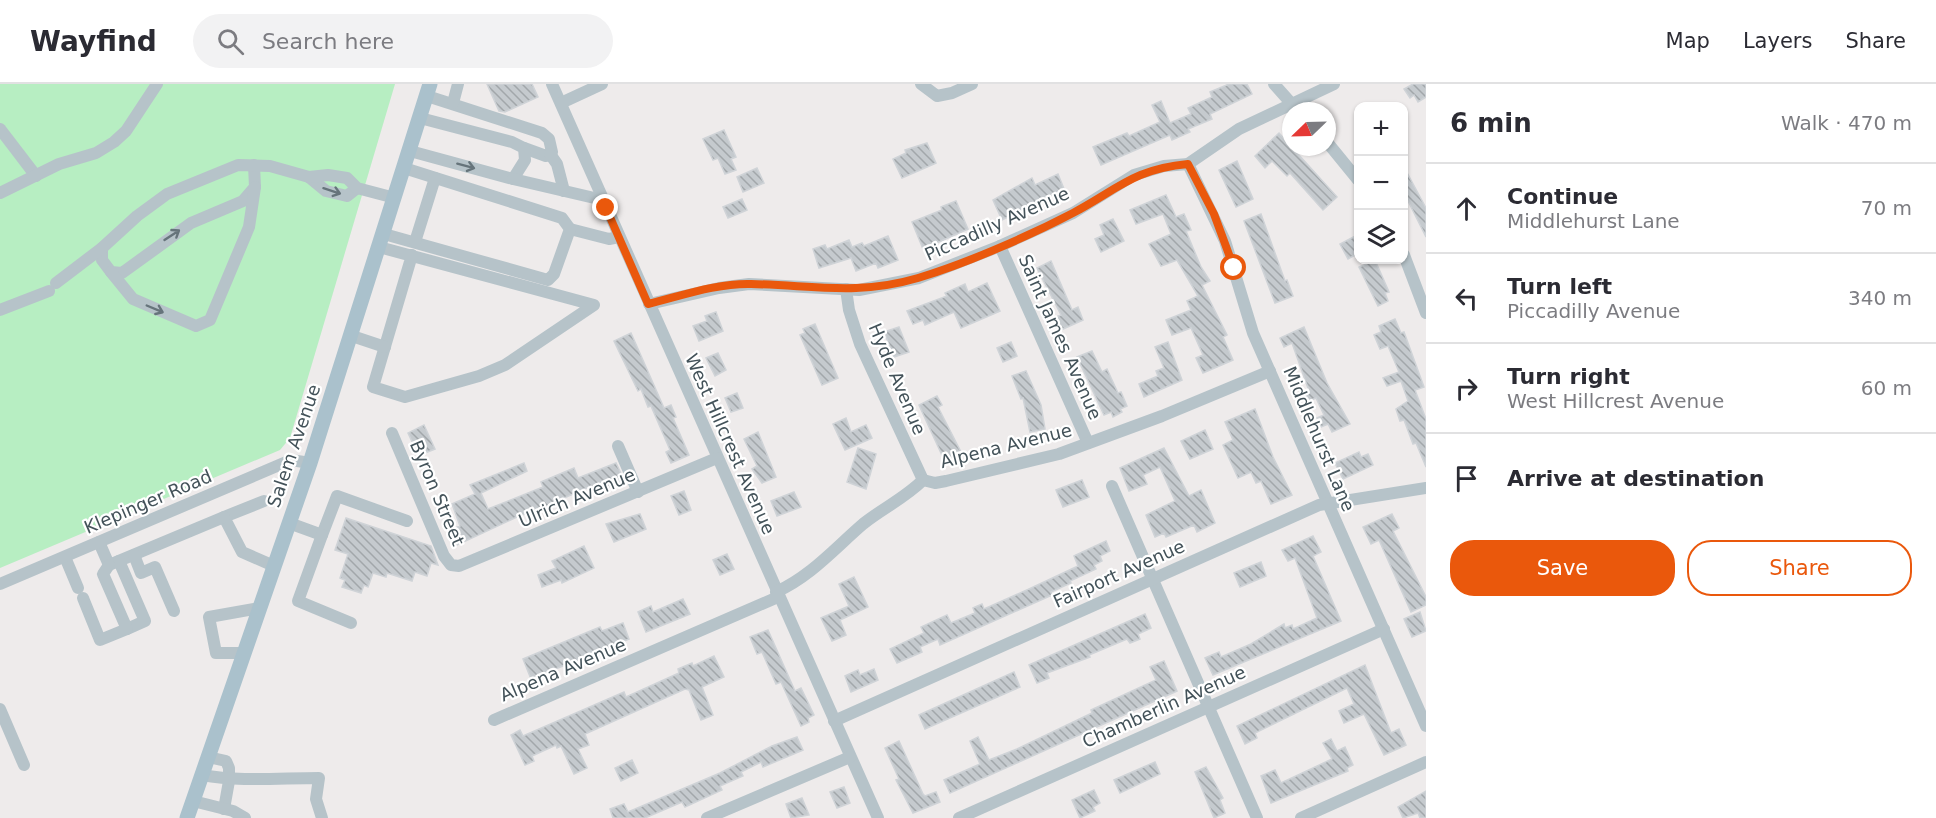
<!DOCTYPE html>
<html lang="en">
<head>
<meta charset="utf-8">
<style>
  :root { --surface:#fff; --page:#f2f2f3; --text:#2b2b33; --muted:#7c7c81; --line:#e1e1e2; --accent:#ea580c }
  body { margin:0; font-family:"DejaVu Sans",sans-serif; background:var(--page); color:var(--text) }
  .controls { position:absolute; right:18px; top:18px; display:grid; overflow:hidden; border-radius:12px; box-shadow:0 2px 4px #0004 }
  .controls button { width:54px; height:54px; display:grid; place-items:center; padding:0; border:0; border-bottom:2px solid var(--line); background:var(--surface); color:var(--text); font:30px sans-serif }
  .compass { position:absolute; left:1282px; top:18px; width:54px; height:54px; border-radius:50%; background:var(--surface); box-shadow:0 2px 4px #0004; rotate:247deg }
  .stop { position:absolute; width:18px; height:18px; margin:-14px; border:4px solid #ea580c; border-radius:50%; background:#fff }
  .stop.end { background:#ea580c; border-color:#fff; box-shadow:0 2px 6px #0008 }
  .list { margin:0; padding:0; list-style:none }
  h2 { display:flex; justify-content:space-between; align-items:center; height:78px; margin:0; padding:0 24px; font-size:26px }
  h2 small { font-size:20px; font-weight:400; color:var(--muted) }
  .list li { display:grid; grid-template-columns:39px 1fr auto; gap:18px; align-items:center; box-sizing:border-box; height:90px; padding:0 24px; border-top:2px solid var(--line) }
  .list b { display:block; font-size:22px; white-space:nowrap }
  .list p { margin:0; font-size:20px; white-space:nowrap; color:var(--muted) }
  .list em { font-size:20px; font-style:normal; color:var(--muted) }
  .actions { display:flex; gap:12px; padding:18px 24px }
  .actions a { flex:1; padding:14px 0; border:2px solid var(--accent); border-radius:24px; text-align:center; font-size:21px; color:var(--accent) }
  .actions .main { background:var(--accent); color:#fff }
  .icon { flex:none; width:33px; height:33px; fill:none; stroke:currentColor; stroke-width:2; stroke-linecap:round; stroke-linejoin:round }
  .map { position:relative; flex:none; width:1426px; height:734px; overflow:hidden }
  header { display:flex; align-items:center; gap:36px; box-sizing:border-box; height:84px; padding:0 30px; background:var(--surface); border-bottom:2px solid var(--line) }
  header strong { font-size:28px }
  nav { display:flex; gap:33px; margin-inline-start:auto; font-size:21px }
  .search { width:420px; height:54px; background:var(--page); display:flex; align-items:center; gap:15px; box-sizing:border-box; padding:0 21px; border-radius:33px; color:var(--muted); font-size:22px }
  main { display:flex }
  aside { flex:1; background:var(--surface) }
  .map>svg:first-child { display:block }
</style>
</head>
<body>
<header>
<strong>Wayfind</strong>
<div class="search"><svg class="icon" aria-label="search" viewBox="0 0 24 24"><circle cx="10" cy="10" r="6"/><path d="M15 15l6 6"/></svg>Search here</div>
<nav><a>Map</a><a>Layers</a><a>Share</a></nav>
</header>
<main>
<div class="map">
<svg width="1426" height="734" viewBox="0 0 1426 734">
  <defs>
    <pattern id="building-back-hatch" width="6" height="6" patternUnits="userSpaceOnUse" patternTransform="scale(1.5)"><rect width="6" height="6" fill="#c5cace"/><path d="M-1 5l2 2M0 0l6 6M5-1l2 2" fill="none" stroke="#a2a7aa"/></pattern>
  </defs>
  <rect width="100%" height="100%" fill="#eeebeb"/>
  <!-- grass -->
  <polygon fill="#b7eec2" points="0,0 395,0 290,354 280,366 0,484"/>
  <!-- building -->
  <g fill="url(#building-back-hatch)" stroke="#cfd3d7" stroke-width="1.5">
    <polygon points="487,0 532,0 538,13 505,28 499,27"/>
    <polygon points="1229,0 1247,0 1252,10 1210,30 1212,35 1188,45 1190,48 1172,56 1170,51 1101,81 1093,63 1127,49 1129,52 1160,38 1152,21 1161,17 1170,39 1191,30 1188,24 1212,13 1210,8"/>
    <polygon points="1413,0 1426,0 1426,13 1418,18 1414,11 1410,14 1404,5"/>
    <polygon points="724,46 736,73 731,75 736,86 725,90 718,74 713,76 703,55"/>
    <polygon points="1279,49 1337,113 1323,126 1290,89 1287,92 1272,77 1265,84 1255,72"/>
    <polygon points="927,59 936,79 902,94 893,75 906,69 905,66"/>
    <polygon points="1237,77 1253,115 1236,123 1219,86"/>
    <polygon points="1404,83 1426,124 1426,153 1408,117 1404,119"/>
    <polygon points="757,84 764,99 743,108 737,93"/>
    <polygon points="1058,90 1064,105 1002,136 993,116 1032,94 1035,101"/>
    <polygon points="1166,111 1176,133 1184,130 1191,146 1186,147 1201,183 1210,197 1202,201 1227,251 1223,253 1233,276 1203,289 1196,274 1203,271 1191,244 1172,251 1166,236 1191,226 1187,217 1198,212 1177,176 1161,182 1149,160 1171,150 1163,130 1136,140 1130,126"/>
    <polygon points="742,115 747,126 728,134 723,123"/>
    <polygon points="956,117 968,145 923,165 912,138 942,126 941,123"/>
    <polygon points="1261,130 1285,197 1287,196 1293,212 1275,219 1244,137"/>
    <polygon points="1113,135 1124,157 1101,168 1095,155 1104,151 1100,141"/>
    <polygon points="1359,150 1359,169 1348,175 1340,160"/>
    <polygon points="888,152 898,176 878,184 876,179 856,187 851,174 819,184 813,165 825,161 827,165 849,156 852,163 862,159 864,162"/>
    <polygon points="1375,176 1389,208 1385,209 1388,217 1378,222 1359,183"/>
    <polygon points="1051,177 1072,226 1078,223 1083,236 1061,246 1056,233 1061,231 1037,184"/>
    <polygon points="987,199 1000,227 961,244 954,228 925,241 923,236 913,240 907,227 947,212 945,209 965,200 968,208"/>
    <polygon points="716,228 723,247 699,257 693,242 707,237 705,232"/>
    <polygon points="1395,235 1401,249 1404,248 1424,303 1415,306 1426,335 1426,383 1416,359 1413,360 1404,336 1400,337 1396,325 1408,317 1401,297 1387,302 1383,294 1399,288 1388,262 1380,265 1374,251 1381,248 1379,242"/>
    <polygon points="815,240 838,294 822,301 800,251 805,249 803,245"/>
    <polygon points="899,243 909,268 894,273 884,248"/>
    <polygon points="1304,243 1327,299 1350,340 1332,348 1328,340 1321,343 1317,334 1324,331 1316,314 1309,317 1305,308 1309,307 1292,259 1284,263 1280,254"/>
    <polygon points="631,249 664,324 671,321 676,333 673,334 689,371 671,379 666,368 670,366 651,322 648,323 641,305 638,307 614,257"/>
    <polygon points="1011,258 1017,272 1003,278 997,264"/>
    <polygon points="1168,258 1182,296 1144,313 1139,300 1158,292 1156,287 1164,284 1155,263"/>
    <polygon points="1092,267 1102,288 1107,285 1118,309 1121,308 1127,322 1120,325 1122,328 1113,333 1111,328 1104,331 1077,273"/>
    <polygon points="718,269 726,286 715,292 706,274"/>
    <polygon points="1026,287 1041,321 1045,345 1030,348 1023,314 1021,315 1012,292"/>
    <polygon points="737,309 743,324 731,328 725,314"/>
    <polygon points="937,312 942,321 938,323 963,372 946,380 919,321"/>
    <polygon points="1255,325 1273,373 1292,411 1271,420 1261,397 1256,399 1251,388 1238,394 1223,361 1233,356 1225,338"/>
    <polygon points="846,334 851,348 866,341 872,354 845,366 833,340"/>
    <polygon points="424,341 435,365 425,369 423,366 417,368 408,349"/>
    <polygon points="1205,346 1213,365 1190,375 1181,357"/>
    <polygon points="758,348 776,393 762,399 752,385 757,382 744,355"/>
    <polygon points="858,364 876,370 866,405 847,398"/>
    <polygon points="1164,364 1189,412 1201,406 1215,439 1197,448 1194,441 1166,453 1164,449 1155,453 1146,431 1175,417 1160,383 1143,391 1147,400 1129,407 1120,384"/>
    <polygon points="1359,368 1361,373 1368,370 1373,381 1343,395 1335,379"/>
    <polygon points="524,379 527,387 481,409 488,425 543,403 541,398 574,384 578,394 616,379 624,396 595,410 591,402 564,414 565,416 519,432 457,461 450,446 460,442 452,420 475,410 470,401"/>
    <polygon points="1082,396 1089,413 1063,423 1056,406"/>
    <polygon points="684,407 691,426 679,431 671,412"/>
    <polygon points="794,408 801,423 777,432 771,417"/>
    <polygon points="640,430 646,445 614,458 606,440"/>
    <polygon points="1392,430 1399,444 1393,447 1426,513 1426,521 1411,528 1379,456 1371,460 1363,443"/>
    <polygon points="346,434 431,462 438,481 431,479 427,492 415,488 412,497 387,489 386,493 373,489 368,503 364,501 361,509 342,503 345,496 340,494 348,470 335,466"/>
    <polygon points="1313,452 1321,468 1313,472 1341,537 1213,591 1205,574 1219,568 1221,573 1251,560 1284,540 1285,544 1292,541 1293,545 1317,534 1295,474 1288,477 1282,466"/>
    <polygon points="1106,457 1110,467 1100,472 1102,477 1094,481 1096,485 1070,497 1071,499 1051,508 1052,511 940,561 938,555 920,563 922,568 897,579 890,565 924,549 921,543 947,531 951,539 975,529 973,524 982,520 984,525 1029,505 1078,482 1074,472"/>
    <polygon points="584,462 594,484 562,499 561,496 542,503 538,491 556,484 552,477"/>
    <polygon points="727,470 734,485 720,491 713,476"/>
    <polygon points="1261,478 1266,492 1240,503 1234,489"/>
    <polygon points="854,493 868,523 840,536 846,551 832,557 821,534 849,522 839,500"/>
    <polygon points="683,515 690,530 646,548 638,528 651,522 653,528"/>
    <polygon points="1420,528 1426,547 1412,553 1404,535"/>
    <polygon points="1145,530 1151,544 1138,550 1140,555 1130,559 1127,555 1089,571 1090,573 1047,589 1049,594 1037,599 1029,581"/>
    <polygon points="623,539 629,555 531,595 523,575 600,543 602,547"/>
    <polygon points="768,546 795,607 801,604 814,631 808,634 809,638 801,642 781,598 776,600 762,568 757,570 750,553"/>
    <polygon points="714,572 724,593 702,603 713,631 701,636 689,606 685,605 585,650 589,661 578,665 587,684 574,690 561,662 557,664 556,661 532,672 534,677 525,681 511,651 520,646 523,652 624,608 626,613 679,589 678,585 692,579 693,582"/>
    <polygon points="1164,577 1177,607 950,709 944,696 980,680 970,657 978,653 989,676 1017,665 1092,629 1091,626 1156,596 1150,583"/>
    <polygon points="1365,581 1391,649 1399,645 1406,661 1384,671 1364,630 1344,639 1339,627 1354,620 1347,604 1255,649 1257,654 1245,660 1237,642"/>
    <polygon points="874,585 878,596 851,608 845,592 858,586 860,591"/>
    <polygon points="1014,588 1020,603 925,645 919,631"/>
    <polygon points="797,653 803,666 763,683 761,678 741,688 743,692 720,702 722,706 685,723 682,718 645,734 613,734 610,725 624,720 628,728 720,689 772,662"/>
    <polygon points="1331,655 1337,667 1345,663 1353,681 1347,684 1348,687 1271,719 1261,692 1275,686 1281,699 1332,675 1323,659"/>
    <polygon points="899,657 923,710 925,712 936,708 940,718 913,729 896,696 899,695 885,664"/>
    <polygon points="632,676 638,689 621,697 615,684"/>
    <polygon points="1155,678 1160,690 1120,709 1114,696"/>
    <polygon points="1206,683 1223,714 1220,716 1225,729 1214,734 1195,688"/>
    <polygon points="844,703 850,719 837,724 830,708"/>
    <polygon points="1094,706 1100,719 1093,723 1095,727 1080,734 1072,716"/>
    <polygon points="1426,707 1426,734 1420,734 1418,729 1403,734 1398,723"/>
    <polygon points="802,714 809,731 791,734 786,720"/>
  </g>
  <g fill="none" stroke-linecap="round" stroke-linejoin="round">
    <!-- minor -->
    <g stroke="#b6c3c9" stroke-width="12">
      <polyline points="552,0 878,734"/>
      <polyline points="921,0 937,12 952,9 972,0"/>
      <polyline points="1274,0 1298,27"/>
      <polyline points="427,12 542,49 549,55 552,68 546,72 524,64"/>
      <polyline points="453,19 458,0"/>
      <polyline points="561,19 602,0"/>
      <polyline points="0,45 36,92"/>
      <polyline points="1327,58 1358,96"/>
      <polyline points="410,67 513,95 525,76 524,64 512,58 420,34"/>
      <polyline points="550,70 557,80 564,107"/>
      <polyline points="1188,80 1225,157 1253,249 1426,642"/>
      <polyline points="309,93 326,107 347,112 357,104"/>
      <polyline points="513,95 603,116"/>
      <polyline points="0,109 59,80 96,69 114,58 126,47 157,0"/>
      <polyline points="570,145 609,155 619,153"/>
      <polyline points="384,150 548,196 554,190 570,145 562,134 404,84"/>
      <polyline points="415,158 435,94"/>
      <polyline points="1000,162 1088,359"/>
      <polyline points="379,163 594,221 505,281 479,292 405,313 373,303 412,171"/>
      <polyline points="102,164 102,176 111,188 122,189 191,139 243,117 255,103 254,81"/>
      <polyline points="1404,171 1426,229"/>
      <polyline points="111,188 133,215 196,242 210,236 249,143 255,103"/>
      <polyline points="56,199 102,164 137,132 167,110 238,81 270,82 309,93 328,91 347,94 357,104 395,114"/>
      <polyline points="846,205 849,226 860,260 923,396"/>
      <polyline points="649,220 719,204 749,200 859,206 919,194 1000,162 1073,129 1134,91 1164,82 1188,80 1239,45 1334,0"/>
      <polyline points="0,226 49,207"/>
      <polyline points="352,252 385,263"/>
      <polyline points="392,349 444,472 451,481 459,482 717,374"/>
      <polyline points="618,362 638,408"/>
      <polyline points="923,396 935,399 946,397 1059,370 1162,332 1270,287"/>
      <polyline points="1112,402 1257,734"/>
      <polyline points="264,417 224,433 242,468 274,482"/>
      <polyline points="289,439 322,451 337,412 407,437"/>
      <polyline points="322,451 298,517 351,539"/>
      <polyline points="99,458 109,481 224,433"/>
      <polyline points="134,471 141,489 155,483 174,527"/>
      <polyline points="65,473 78,504"/>
      <polyline points="119,477 145,537 127,545"/>
      <polyline points="0,500 291,376 310,379"/>
      <path d="M776,508c35,-16 58,-43 87,-68 20,-16 42,-26 60,-44"/>
      <polyline points="83,514 100,556 127,545 103,490 109,481"/>
      <polyline points="244,569 216,569 209,533 260,524"/>
      <polyline points="0,625 24,681"/>
      <polyline points="494,636 778,513"/>
      <polyline points="834,637 1319,421 1426,404"/>
      <polyline points="208,673 226,677 229,684 229,697 224,725"/>
      <path d="M202,691c38,7 78,3 117,3l-3,21 6,19"/>
      <polyline points="193,717 233,727 245,734"/>
      <polyline points="707,734 850,673"/>
      <polyline points="959,734 1384,545"/>
      <polyline points="1301,734 1426,678"/>
    </g>
    <!-- major -->
    <polyline stroke="#aac1cc" stroke-width="15" points="187,734 310,379 430,0"/>
  </g>
  <!-- one-way arrows -->
  <defs><path id="oneway-shaft" d="M-6 0H5M1.5-3L5.5 0L1.5 3" fill="none" stroke-width="1.6" stroke-linecap="round" stroke-linejoin="round" transform="scale(1.5)"/></defs>
  <g stroke="#66747b">
    <use href="#oneway-shaft" transform="translate(466 82) rotate(15)"/>
    <use href="#oneway-shaft" transform="translate(332 107) rotate(18)"/>
    <use href="#oneway-shaft" transform="translate(172 151) rotate(-33)"/>
    <use href="#oneway-shaft" transform="translate(155 225) rotate(23)"/>
  </g>
  <g fill="none" stroke-linecap="round" stroke-linejoin="round">
    <!-- route -->
    <path stroke="#ea580c" stroke-width="8" d="M606,124l42,96c33,-8 69,-21 103,-20 61,1 106,12 167,-6 47,-14 111,-42 155,-65 45,-24 61,-44 115,-49l26,50 20,54"/>
  </g>
  <g text-anchor="middle" stroke-width="4.5" stroke-linejoin="round" paint-order="stroke">
    <!-- street labels -->
    <g font-size="18" fill="#435259" stroke="#fff">
      <text transform="translate(997 140) rotate(-24)" y="6">Piccadilly Avenue</text>
      <text transform="translate(1060 253) rotate(66)" y="6">Saint James Avenue</text>
      <text transform="translate(897 295) rotate(67)" y="6">Hyde Avenue</text>
      <text transform="translate(1319 355) rotate(67)" y="6">Middlehurst Lane</text>
      <text transform="translate(730 360) rotate(66)" y="6">West Hillcrest Avenue</text>
      <text transform="translate(294 362) rotate(-71)" y="6">Salem Avenue</text>
      <text transform="translate(1006 362) rotate(-14)" y="6">Alpena Avenue</text>
      <text transform="translate(437 409) rotate(67)" y="6">Byron Street</text>
      <text transform="translate(577 414) rotate(-23)" y="6">Ulrich Avenue</text>
      <text transform="translate(148 418) rotate(-23)" y="6">Klepinger Road</text>
      <text transform="translate(1119 490) rotate(-24)" y="6">Fairport Avenue</text>
      <text transform="translate(563 586) rotate(-23)" y="6">Alpena Avenue</text>
      <text transform="translate(1164 623) rotate(-24)" y="6">Chamberlin Avenue</text>
    </g>
  </g>
</svg>
<div class="controls">
<button>+</button>
<button>−</button>
<button><svg class="icon" aria-label="layers" viewBox="0 0 24 24"><path d="M12 4l9 5-9 5-9-5zM3 14l9 5 9-5"/></svg></button>
</div>
<svg class="compass" viewBox="-18 -18 36 36"><path d="M0-13l5 13h-10z" fill="#e53935"/><path d="M0 13l5-13h-10z" fill="#7c7c81"/></svg>
<div class="stop" style="left:1234px;top:184px"></div>
<div class="stop end" style="left:606px;top:124px"></div>
</div>
<aside>
<h2>6 min<small>Walk · 470 m</small></h2>
<ul class="list">
<li><svg class="icon" aria-label="ahead" viewBox="0 0 24 24"><path d="M12 20V5M6 11l6-6 6 6"/></svg><div><b>Continue</b><p>Middlehurst Lane</p></div><em>70 m</em></li>
<li><svg class="icon" aria-label="left" viewBox="0 0 24 24"><path d="M17 20v-9H6M10 6l-5 5 5 5"/></svg><div><b>Turn left</b><p>Piccadilly Avenue</p></div><em>340 m</em></li>
<li><svg class="icon" aria-label="right" viewBox="0 0 24 24"><path d="M7 20v-9h11M14 6l5 5-5 5"/></svg><div><b>Turn right</b><p>West Hillcrest Avenue</p></div><em>60 m</em></li>
<li><svg class="icon" aria-label="arrive" viewBox="0 0 24 24"><path d="M6 21V4h12l-3 4 3 4H6"/></svg><div><b>Arrive at destination</b></div></li>
</ul>
<div class="actions"><a class="main">Save</a><a>Share</a></div>
</aside>
</main>
</body>
</html>
